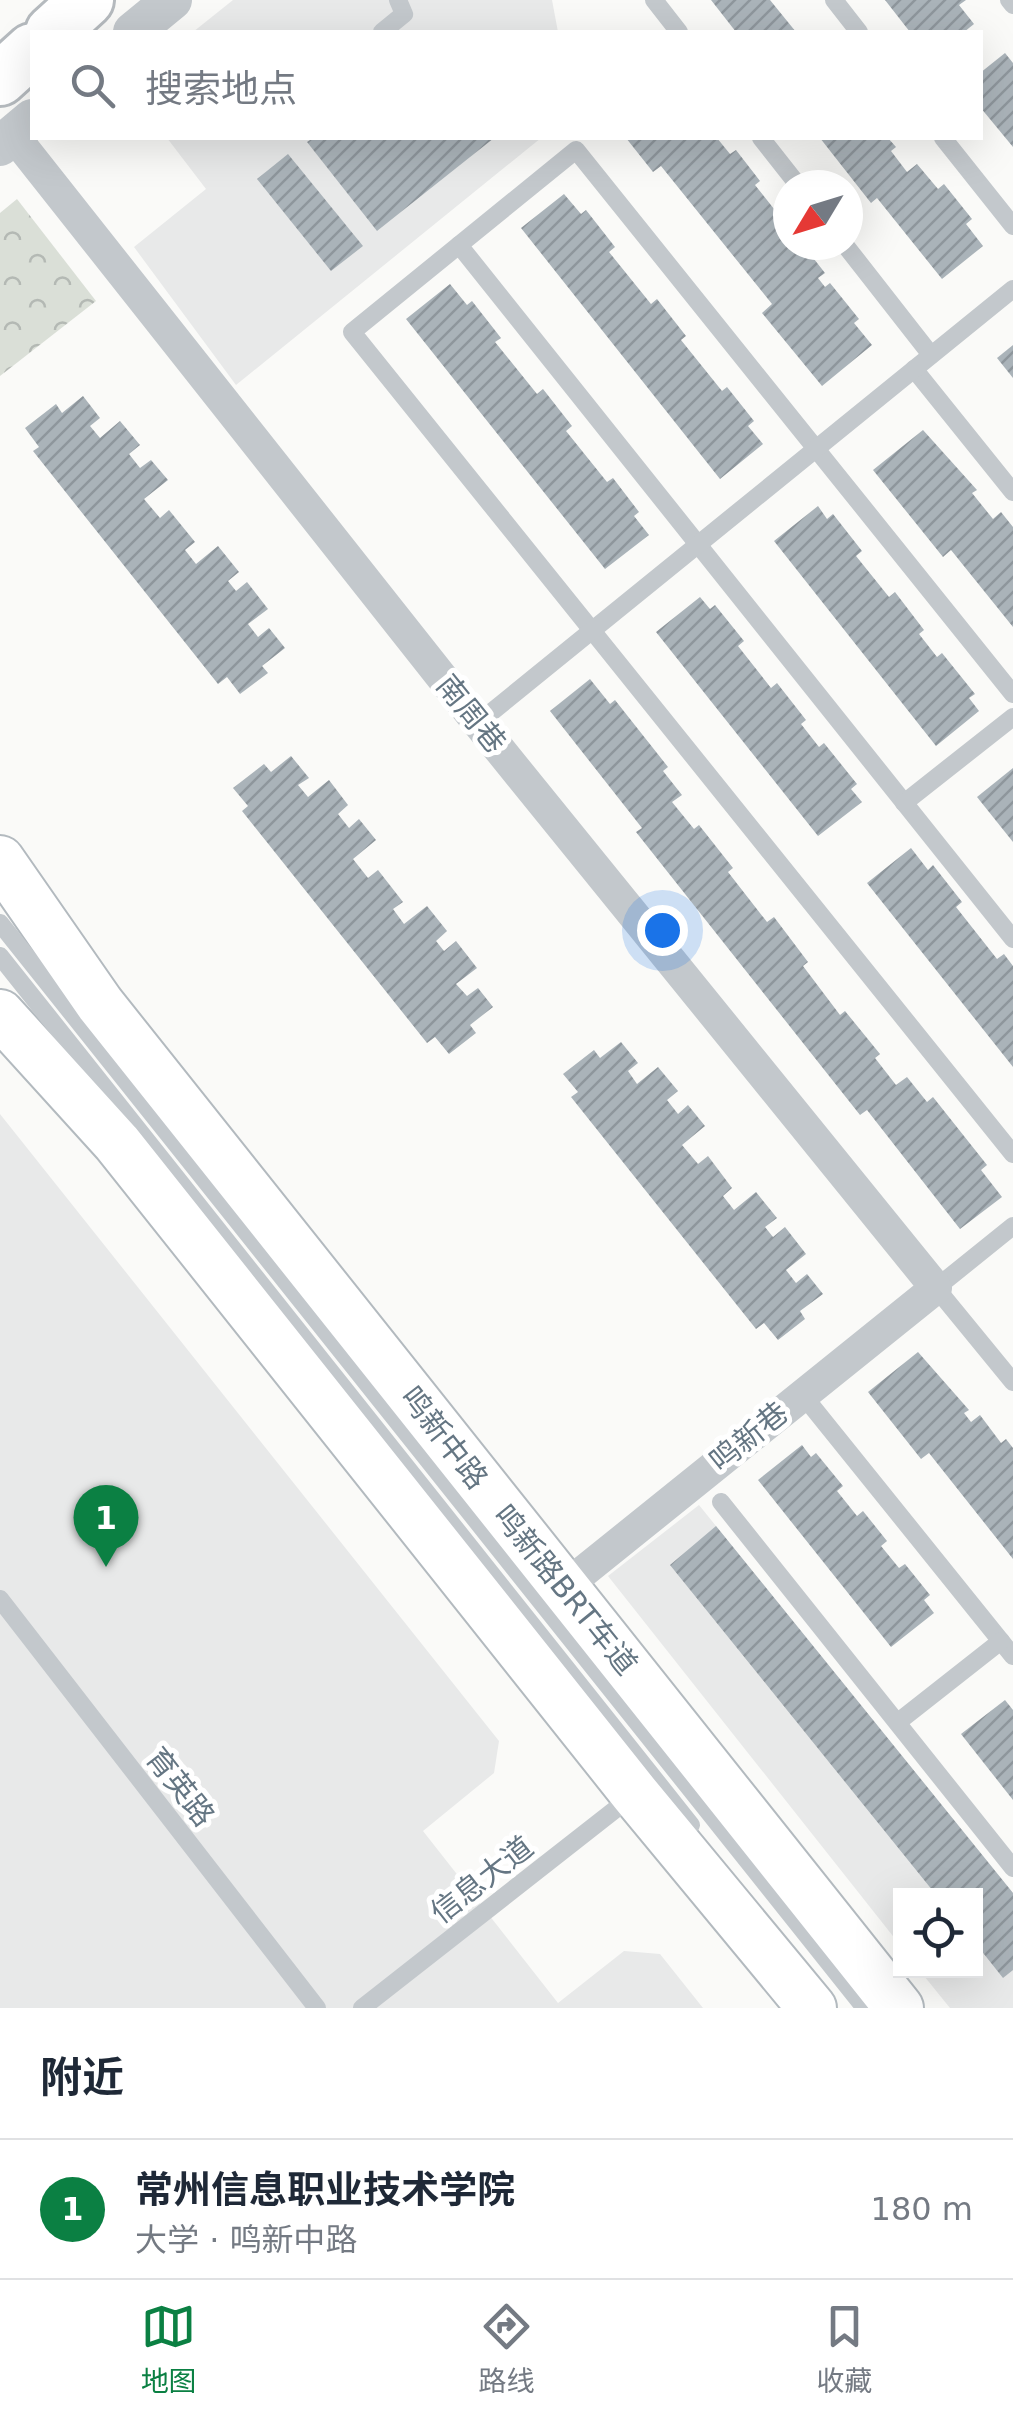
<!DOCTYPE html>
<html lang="zh">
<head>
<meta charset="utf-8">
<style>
  :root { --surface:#fff; --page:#f2f2f3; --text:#1f2937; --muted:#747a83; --line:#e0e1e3; --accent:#0b8043 }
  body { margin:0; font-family:"DejaVu Sans","Noto Sans SC",sans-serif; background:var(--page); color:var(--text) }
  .controls { position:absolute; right:30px; bottom:30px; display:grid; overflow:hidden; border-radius:0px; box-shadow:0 10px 40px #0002 }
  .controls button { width:90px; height:90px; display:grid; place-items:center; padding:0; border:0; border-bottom:2px solid var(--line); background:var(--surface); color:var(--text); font:50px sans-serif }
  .compass { position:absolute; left:773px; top:170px; width:90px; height:90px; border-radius:50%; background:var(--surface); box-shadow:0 10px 40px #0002; rotate:232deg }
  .you { position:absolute; left:662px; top:930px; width:35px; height:35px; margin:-25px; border:8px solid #fff; border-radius:50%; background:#1a73e8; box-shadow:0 0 0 15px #1a73e833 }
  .badge { display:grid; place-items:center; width:65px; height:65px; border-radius:50%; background:var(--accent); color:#fff; font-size:32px; font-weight:700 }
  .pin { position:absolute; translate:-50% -82px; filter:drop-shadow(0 2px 5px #0008) }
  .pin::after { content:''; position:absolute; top:52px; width:35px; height:30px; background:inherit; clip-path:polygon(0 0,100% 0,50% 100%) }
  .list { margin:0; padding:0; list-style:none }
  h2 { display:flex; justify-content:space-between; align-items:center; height:130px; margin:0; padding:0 40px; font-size:42px }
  h2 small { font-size:32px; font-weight:400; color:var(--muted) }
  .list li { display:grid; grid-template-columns:65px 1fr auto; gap:30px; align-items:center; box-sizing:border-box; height:140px; padding:0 40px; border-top:2px solid var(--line) }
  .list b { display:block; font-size:38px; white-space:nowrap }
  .list p { margin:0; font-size:32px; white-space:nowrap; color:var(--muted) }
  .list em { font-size:32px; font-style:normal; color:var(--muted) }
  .icon { flex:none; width:55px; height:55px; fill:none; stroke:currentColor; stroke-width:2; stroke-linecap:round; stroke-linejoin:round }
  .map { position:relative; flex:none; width:1013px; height:2008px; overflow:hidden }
  .search { position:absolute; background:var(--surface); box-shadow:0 10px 40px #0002; left:30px; right:30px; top:30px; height:110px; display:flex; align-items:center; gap:25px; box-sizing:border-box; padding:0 35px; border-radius:0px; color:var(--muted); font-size:38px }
  .sheet { height:270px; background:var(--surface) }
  nav { display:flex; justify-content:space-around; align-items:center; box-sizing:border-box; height:140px; border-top:2px solid var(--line); background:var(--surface); font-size:28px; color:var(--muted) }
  nav a { display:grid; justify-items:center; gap:5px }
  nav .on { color:var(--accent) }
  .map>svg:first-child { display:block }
</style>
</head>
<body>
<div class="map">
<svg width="1013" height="2008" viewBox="0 0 1013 2008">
  <defs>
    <pattern id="forest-crowns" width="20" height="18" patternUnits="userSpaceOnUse" patternTransform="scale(2.5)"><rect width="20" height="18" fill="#dadfd7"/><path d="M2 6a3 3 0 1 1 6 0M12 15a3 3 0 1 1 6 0" fill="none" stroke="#b4b9b4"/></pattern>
    <pattern id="building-hatch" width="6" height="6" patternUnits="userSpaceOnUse" patternTransform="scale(2.5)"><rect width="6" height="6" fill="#aab3b9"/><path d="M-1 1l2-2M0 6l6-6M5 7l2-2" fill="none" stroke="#8e969c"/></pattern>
  </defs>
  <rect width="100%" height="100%" fill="#fafaf8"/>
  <!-- built -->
  <g fill="#e8e9e9">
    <polygon points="233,0 552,0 558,32 193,32"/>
    <polygon points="167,138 541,138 236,385 134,247 206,189"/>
    <polygon points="0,1114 499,1741 494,1773 423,1831 558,2003 624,1951 660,1954 703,2008 0,2008"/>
    <polygon points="699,1505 1013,1893 1013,2008 950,2008 920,1971 976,1970 976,1896 900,1896 900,1945 608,1576"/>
  </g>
  <!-- forest -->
  <polygon fill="url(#forest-crowns)" points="17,199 96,301 0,376 0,213"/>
  <!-- building -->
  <g fill="url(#building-hatch)">
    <polygon points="711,0 770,0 796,32 736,32"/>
    <polygon points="885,0 966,0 959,5 974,24 964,32 910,32"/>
    <polygon points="1005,53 1013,63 1013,147 980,107 980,73"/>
    <polygon points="313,138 494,138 377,231 307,142"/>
    <polygon points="626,138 717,138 730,154 736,150 760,181 755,185 778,214 782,210 788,217 788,245 803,245 825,273 818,278 825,287 830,283 859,319 854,323 872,345 822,386 762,313 772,304 661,166 653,172"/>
    <polygon points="820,138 888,138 896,147 891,151 907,172 917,164 938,189 944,184 972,219 966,224 983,246 942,279 877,198 871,203"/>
    <polygon points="288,154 363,246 331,271 257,179"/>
    <polygon points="564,194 581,214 586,210 615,247 609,252 651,304 657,299 686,336 681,340 722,391 727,387 754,421 748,426 763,444 720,479 521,228"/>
    <polygon points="450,284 467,305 472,301 501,338 495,342 537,394 543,389 572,426 566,431 607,482 613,478 639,512 634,516 649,535 605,569 406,319"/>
    <polygon points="1013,345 1013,378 997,358"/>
    <polygon points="83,396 100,418 90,426 100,438 120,421 140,445 129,454 140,468 151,460 168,480 144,499 160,518 169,510 195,542 185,550 196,564 218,546 239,572 228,581 236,591 247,582 268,609 248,624 258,637 269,628 285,648 262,666 268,673 240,694 227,677 218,684 33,451 39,447 25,428 56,404 62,413"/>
    <polygon points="923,430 977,490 972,493 993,519 1001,512 1013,527 1013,627 951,550 943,557 873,470"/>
    <polygon points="818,506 827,519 833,514 862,551 856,556 889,597 895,592 924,630 919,634 937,657 942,653 975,694 969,698 979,711 936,746 774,541"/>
    <polygon points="700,597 710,609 715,605 744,641 738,646 771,688 777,683 806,720 801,724 819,747 824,743 857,784 851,789 862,802 818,836 656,632"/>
    <polygon points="590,679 610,704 615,700 668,767 663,771 682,795 672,802 694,829 699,825 733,868 728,872 767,922 774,917 808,962 803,966 840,1015 845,1011 880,1054 875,1058 896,1085 907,1077 927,1102 933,1097 987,1165 981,1170 1002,1197 960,1229 867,1110 860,1115 636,832 642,828 550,711"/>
    <polygon points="291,756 309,778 298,785 308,797 329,780 348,805 338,814 349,828 359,819 376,840 353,859 368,878 378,870 403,902 393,909 404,924 427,906 447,931 436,941 444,951 456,941 477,968 456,984 467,996 478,988 493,1007 470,1025 476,1033 449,1054 435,1037 427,1043 242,811 248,806 233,788 264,764 271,772"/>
    <polygon points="1013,768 1013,842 977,797"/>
    <polygon points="911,848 928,870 933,865 962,902 956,907 997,959 1004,954 1013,966 1013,1067 867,883"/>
    <polygon points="621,1042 638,1063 628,1071 637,1084 658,1067 678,1091 667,1100 678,1114 688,1105 705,1126 682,1145 698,1164 708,1156 732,1188 723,1196 734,1210 756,1192 777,1218 765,1227 773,1237 785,1227 806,1254 786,1270 796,1283 807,1274 823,1294 800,1311 805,1319 778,1340 764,1323 756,1329 571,1097 578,1092 563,1074 594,1050 600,1058"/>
    <polygon points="918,1352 969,1410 964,1413 971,1422 980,1415 1001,1443 1006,1439 1013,1448 1013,1559 929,1453 921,1459 868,1392"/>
    <polygon points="802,1445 811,1457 816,1453 843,1486 837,1491 857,1516 863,1511 887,1541 881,1546 899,1568 905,1564 930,1595 924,1600 934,1613 891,1647 758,1480"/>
    <polygon points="716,1526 1013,1893 1013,1970 1003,1978 976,1944 976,1896 937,1896 670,1565"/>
    <polygon points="1005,1700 1013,1710 1013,1800 961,1734"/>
  </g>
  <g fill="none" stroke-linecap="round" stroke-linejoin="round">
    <!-- secondary casing -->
    <g stroke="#b3babf" stroke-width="52">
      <g id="secondary">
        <polyline points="0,860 100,1004 899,2008"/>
        <polyline points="0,1014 117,1143 635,1794 812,2008"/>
      </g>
    </g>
    <!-- primary casing -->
    <g stroke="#b5babe" stroke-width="58">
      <g id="primary">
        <polyline points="52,32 87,0"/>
        <polyline points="0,79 32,50"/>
      </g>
    </g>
    <!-- service -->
    <g stroke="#c3c8cc" stroke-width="18">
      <polyline points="654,0 679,32"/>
      <polyline points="834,0 859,32"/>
      <polyline points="1009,0 1013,5"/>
      <polyline points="382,32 404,14 398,0"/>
      <polyline points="761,138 798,185"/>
      <polyline points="943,138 1013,226"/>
      <polyline points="459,245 1013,939"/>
      <polyline points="845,245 931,355"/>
      <polyline points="914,369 1013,492"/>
      <polyline points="1013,694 576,150 352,332 1013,1154"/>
      <polyline points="478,723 1013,289"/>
      <polyline points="904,803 1013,717"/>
      <polyline points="0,923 865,2008"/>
      <polyline points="0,956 691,1825"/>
      <polyline points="1013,1226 936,1288 1013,1382"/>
      <polyline points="802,1394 1013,1656"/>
      <polyline points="721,1502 1013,1868"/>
      <polyline points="0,1599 317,2008"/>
      <polyline points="898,1722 1001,1641"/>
      <polyline points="362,2008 635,1794"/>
    </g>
    <!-- minor -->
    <polyline stroke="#c3c8cc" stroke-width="32" points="13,135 478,723 936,1288 563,1588"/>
    <!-- tertiary -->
    <g stroke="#c3c8cc" stroke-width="40">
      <polyline points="133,32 172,0"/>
      <polyline points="0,146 32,119"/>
    </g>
    <!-- secondary -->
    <use href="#secondary" stroke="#fff" stroke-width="48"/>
    <!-- primary -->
    <use href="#primary" stroke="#fff" stroke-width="52"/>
  </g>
  <g text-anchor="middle" stroke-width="10" stroke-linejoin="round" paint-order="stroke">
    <!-- street labels -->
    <g font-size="30" fill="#657683" stroke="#fff">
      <text transform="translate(471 714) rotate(51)" y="10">南周巷</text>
      <text transform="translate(749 1437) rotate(-39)" y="10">鸣新巷</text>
      <text transform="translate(444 1438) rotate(52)" y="10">鸣新中路</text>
      <text transform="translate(565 1590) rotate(51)" y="10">鸣新路BRT车道</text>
      <text transform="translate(180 1787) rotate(52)" y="10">育英路</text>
      <text transform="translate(482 1880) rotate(-38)" y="10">信息大道</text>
    </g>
  </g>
</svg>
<div class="controls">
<button><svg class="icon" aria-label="locate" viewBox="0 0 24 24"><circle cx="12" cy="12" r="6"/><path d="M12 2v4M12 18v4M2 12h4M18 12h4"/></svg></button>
</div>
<svg class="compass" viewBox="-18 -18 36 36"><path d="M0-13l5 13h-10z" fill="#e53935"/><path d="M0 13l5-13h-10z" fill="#747a83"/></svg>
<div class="you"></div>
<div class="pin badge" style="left:106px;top:1567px">1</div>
<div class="search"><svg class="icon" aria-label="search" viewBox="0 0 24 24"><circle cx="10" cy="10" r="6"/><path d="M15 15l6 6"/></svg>搜索地点</div>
</div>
<section class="sheet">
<h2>附近<small></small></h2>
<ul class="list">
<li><span class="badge">1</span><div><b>常州信息职业技术学院</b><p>大学 · 鸣新中路</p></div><em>180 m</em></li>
</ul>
</section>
<nav>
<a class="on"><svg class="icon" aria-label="map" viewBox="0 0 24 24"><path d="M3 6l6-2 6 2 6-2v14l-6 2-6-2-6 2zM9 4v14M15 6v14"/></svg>地图</a>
<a><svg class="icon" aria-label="directions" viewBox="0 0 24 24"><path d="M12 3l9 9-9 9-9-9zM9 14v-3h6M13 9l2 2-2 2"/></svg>路线</a>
<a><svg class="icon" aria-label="saved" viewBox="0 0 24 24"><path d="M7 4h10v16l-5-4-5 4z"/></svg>收藏</a>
</nav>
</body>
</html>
